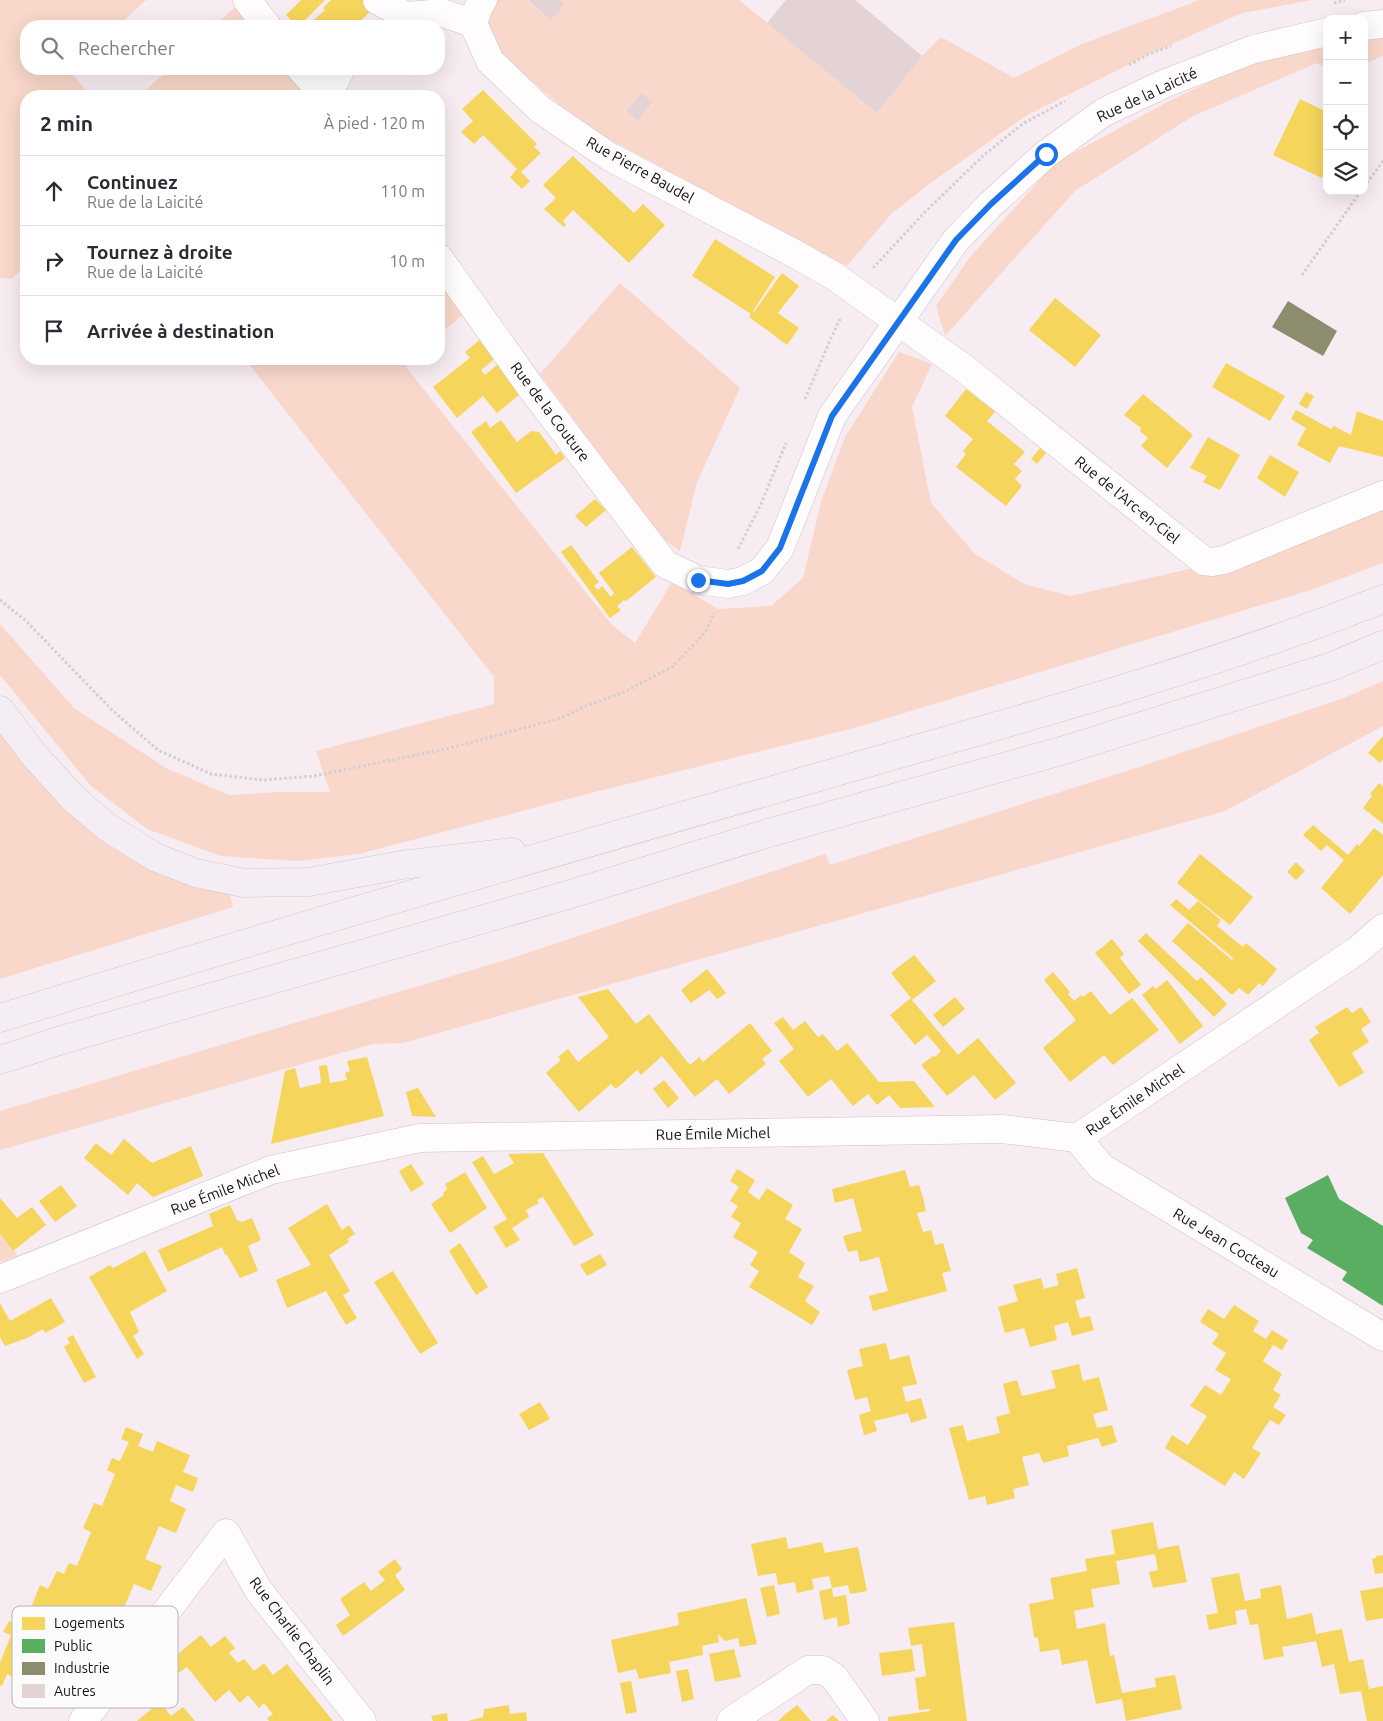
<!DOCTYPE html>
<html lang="fr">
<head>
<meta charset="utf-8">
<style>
  :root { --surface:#fff; --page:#f7f7f7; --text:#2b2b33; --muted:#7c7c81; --line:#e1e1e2 }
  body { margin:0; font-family:Ubuntu,sans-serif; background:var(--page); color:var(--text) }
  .controls { position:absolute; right:15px; top:15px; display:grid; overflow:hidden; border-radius:10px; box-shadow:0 5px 20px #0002 }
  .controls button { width:45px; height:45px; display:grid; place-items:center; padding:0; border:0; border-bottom:1px solid var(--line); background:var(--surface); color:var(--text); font:25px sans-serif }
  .stop { position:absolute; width:15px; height:15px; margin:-11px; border:4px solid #1a73e8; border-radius:50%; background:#fff }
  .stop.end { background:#1a73e8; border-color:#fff; box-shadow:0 1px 5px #0008 }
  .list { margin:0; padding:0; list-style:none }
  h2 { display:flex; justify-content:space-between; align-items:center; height:65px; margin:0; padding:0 20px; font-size:21px }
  h2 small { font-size:16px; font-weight:400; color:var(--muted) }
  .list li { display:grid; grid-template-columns:32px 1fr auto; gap:15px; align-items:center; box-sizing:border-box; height:70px; padding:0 20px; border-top:1px solid var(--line) }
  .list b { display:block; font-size:19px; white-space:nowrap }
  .list p { margin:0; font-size:16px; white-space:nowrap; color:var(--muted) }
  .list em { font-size:16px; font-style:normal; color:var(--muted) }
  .icon { flex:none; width:28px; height:28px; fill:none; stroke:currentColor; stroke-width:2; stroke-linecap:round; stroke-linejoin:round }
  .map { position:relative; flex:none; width:1383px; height:1721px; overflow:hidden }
  .search { position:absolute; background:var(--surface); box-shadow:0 5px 20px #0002; left:20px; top:20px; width:425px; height:55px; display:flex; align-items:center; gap:12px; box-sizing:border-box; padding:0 18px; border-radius:20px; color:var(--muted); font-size:19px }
  .panel { position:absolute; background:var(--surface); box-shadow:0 5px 20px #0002; left:20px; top:90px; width:425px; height:275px; border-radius:20px }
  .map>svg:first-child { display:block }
</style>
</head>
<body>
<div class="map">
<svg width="1383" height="1721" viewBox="0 0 1383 1721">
  <rect width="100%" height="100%" fill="#f7ecf1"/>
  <!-- green -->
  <g fill="#f9d7ca" fill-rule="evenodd">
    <polygon points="0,0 146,0 118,26 26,26 26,69 73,69 71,72 91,96 26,96 26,264 12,279 0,278"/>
    <path d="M492,0h38l-1,2 22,17 12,-14 -5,-5h181l138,113 45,-57 19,-19 73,41 68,-34 118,-44h112l-70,13 -93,41 -122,61 -95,67 -41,32 -44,52 -261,-139 -89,-76 -13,-25zM641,93l12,10 -15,18 -12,-10z"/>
    <polygon points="236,6 253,26 215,26"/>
    <polygon points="1383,36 1383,56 1364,64 1364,37"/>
    <polygon points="1327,44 1327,68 1317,63 1193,116 1075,191 945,336 936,306 970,257 1055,163 1173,99 1262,58"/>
    <polygon points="169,69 289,69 312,96 139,96"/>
    <polygon points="439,272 467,312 439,334"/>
    <polygon points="620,283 740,388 697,482 680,551 663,539 540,374"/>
    <polygon points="899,352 932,364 912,407 931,503 974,553 1024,584 1070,596 1194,568 1205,576 1213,576 1383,508 1383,563 1311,590 858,727 579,796 359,854 297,861 221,856 147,829 90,785 0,675 0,624 74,708 166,768 229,795 279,792 330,792 316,751 494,704 494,677 245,359 405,359 402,362 611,624 635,643 672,582 718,609 771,606 803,578 821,502 845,437"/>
    <polygon points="1383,681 1383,726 1225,811 403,1043 373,1044 0,1150 0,1111 509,959 825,854 830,865 1139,767 1344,698"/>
    <polygon points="0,732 70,810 113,848 160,875 230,895 233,907 0,979"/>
    <polygon points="0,1233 18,1256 0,1262"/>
  </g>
  <!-- homes -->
  <g fill="#f6d55c">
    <polygon points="301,0 325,0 299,26 296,26 286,15"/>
    <polygon points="331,0 369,0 377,5 355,26 307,26 325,10 323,8"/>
    <polygon points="483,90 537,144 534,147 541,153 521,172 530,181 522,189 510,177 517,169 483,135 474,144 461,132 473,121 462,109"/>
    <polygon points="1300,99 1327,112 1327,168 1322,178 1273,155"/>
    <polygon points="573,156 634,213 643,204 665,225 629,263 573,210 563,221 566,225 564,227 544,209 556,198 543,185"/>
    <polygon points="715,239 775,277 753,311 754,312 782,273 799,286 778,313 799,328 787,345 749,317 751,314 692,276"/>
    <polygon points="1055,298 1101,335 1075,367 1029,330"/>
    <polygon points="482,338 497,357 481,370 485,375 503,360 524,391 497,413 483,396 457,418 433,387 470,358 465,352"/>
    <polygon points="1226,363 1285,396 1270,421 1212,387"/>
    <polygon points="966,389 995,412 987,421 1025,452 1014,464 1022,471 1015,479 1022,486 1006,506 956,467 966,454 963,451 973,439 945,416"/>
    <polygon points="1306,392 1314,396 1307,409 1299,404"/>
    <polygon points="1143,394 1193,435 1167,468 1141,446 1148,438 1140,431 1141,428 1124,415"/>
    <polygon points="1296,410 1331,429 1334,426 1351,435 1357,411 1383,421 1383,457 1339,446 1330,463 1297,445 1306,428 1291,419"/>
    <polygon points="501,420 517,442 531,431 539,432 556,455 560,451 565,458 516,493 471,432 486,421 490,428"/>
    <polygon points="1208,437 1240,455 1220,490 1203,482 1207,476 1190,468"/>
    <polygon points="1040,448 1046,453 1037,464 1031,459"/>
    <polygon points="1270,455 1299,472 1285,497 1257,478"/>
    <polygon points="595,499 606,510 586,527 575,516"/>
    <polygon points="571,545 599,582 594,586 598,590 602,586 611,597 614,593 599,573 632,547 656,577 626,601 624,600 617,606 621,610 610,618 561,552"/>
    <polygon points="1383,736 1383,759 1380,763 1368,753"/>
    <polygon points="1379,783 1383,786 1383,824 1363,808 1372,796 1370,794"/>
    <polygon points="1313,825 1348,855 1357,844 1359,846 1374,828 1383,835 1383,875 1350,914 1321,888 1344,860 1327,845 1321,851 1303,835"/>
    <polygon points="1200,854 1253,897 1230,925 1177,883"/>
    <polygon points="1296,862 1305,871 1296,880 1287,872"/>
    <polygon points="1176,899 1189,910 1198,901 1221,920 1217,926 1243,947 1246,943 1277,969 1263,986 1259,983 1248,995 1239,988 1232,995 1172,941 1188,923 1232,960 1233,958 1170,905"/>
    <polygon points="1146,933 1197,981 1201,977 1227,1004 1214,1017 1138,941"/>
    <polygon points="1112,939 1124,954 1120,958 1141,985 1129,994 1095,953"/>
    <polygon points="914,955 936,981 912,1000 958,1055 978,1038 1016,1083 995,1100 974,1075 947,1096 921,1065 933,1056 935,1057 941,1051 927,1035 915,1045 890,1015 911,998 891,973"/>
    <polygon points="707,969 726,993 717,999 709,990 691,1003 681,990"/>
    <polygon points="1053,972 1070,992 1068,994 1074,1001 1081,995 1083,997 1091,991 1110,1015 1132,998 1159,1030 1113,1065 1104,1055 1070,1082 1043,1048 1076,1020 1044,980"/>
    <polygon points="1167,980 1203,1026 1180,1044 1142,995 1153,986 1156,989"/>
    <polygon points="608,989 636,1024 649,1014 690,1065 699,1057 703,1062 750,1023 772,1051 762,1059 766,1064 729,1094 717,1079 695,1097 662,1056 641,1075 637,1070 616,1089 611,1084 579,1112 546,1073 561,1060 558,1057 568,1049 578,1062 609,1037 578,997"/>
    <polygon points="955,997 965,1009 943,1027 933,1015"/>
    <polygon points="1347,1007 1352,1013 1361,1007 1371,1022 1361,1029 1369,1042 1352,1053 1364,1073 1339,1087 1309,1040 1319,1033 1315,1027"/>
    <polygon points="783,1017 793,1030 805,1021 818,1037 823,1034 837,1051 847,1043 879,1082 914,1081 935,1107 900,1108 889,1095 877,1105 868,1094 853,1106 831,1079 808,1097 779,1061 794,1049 774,1023"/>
    <polygon points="367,1057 384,1116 271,1144 285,1071 295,1068 300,1088 321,1083 319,1066 327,1065 330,1083 347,1080 345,1073 350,1071 347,1061"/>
    <polygon points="664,1080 679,1098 668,1108 653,1089"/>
    <polygon points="418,1088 431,1109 436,1117 412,1116 406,1092"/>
    <polygon points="124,1139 152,1163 191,1146 203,1176 153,1197 137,1183 128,1195 84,1158 96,1143 111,1155"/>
    <polygon points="543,1153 594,1235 574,1246 543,1197 537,1200 539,1203 526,1210 529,1217 512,1228 520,1240 506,1248 493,1227 507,1219 472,1162 483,1156 494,1174 514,1163 508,1154"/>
    <polygon points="411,1164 424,1184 411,1192 399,1171"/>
    <polygon points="737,1169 755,1180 748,1192 759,1200 767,1188 793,1205 785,1219 802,1229 789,1252 805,1263 798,1277 814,1286 805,1301 820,1312 812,1325 749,1287 759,1271 750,1265 758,1252 733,1237 741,1223 731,1217 738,1206 730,1201 739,1187 730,1181"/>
    <polygon points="905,1170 910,1187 919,1185 923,1198 926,1211 917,1213 923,1232 931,1230 935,1245 943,1243 951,1271 942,1273 947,1291 873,1311 869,1296 888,1291 879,1257 860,1262 857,1250 848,1252 843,1236 862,1231 853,1198 835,1203 832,1189"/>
    <polygon points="465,1172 487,1208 450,1233 431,1204 444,1195 443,1193 447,1189 445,1184"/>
    <polygon points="61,1185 77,1206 55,1222 39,1201"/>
    <polygon points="0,1198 17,1218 32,1207 46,1225 13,1251 0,1233"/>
    <polygon points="327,1204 342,1230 349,1225 355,1234 347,1239 349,1242 329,1255 350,1291 343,1295 357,1318 346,1325 326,1291 287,1308 276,1280 311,1265 288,1228"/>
    <polygon points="230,1205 237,1220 242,1222 252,1218 261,1240 248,1246 258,1271 240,1278 227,1255 225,1255 222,1247 168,1272 158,1250 213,1226 209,1214"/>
    <polygon points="460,1243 488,1287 476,1295 449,1251"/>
    <polygon points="145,1251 167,1291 130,1312 139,1332 133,1336 144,1354 137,1359 89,1277 110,1265 113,1268"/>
    <polygon points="600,1254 607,1265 587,1276 580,1265"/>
    <polygon points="1077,1268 1085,1298 1075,1301 1080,1318 1090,1316 1094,1330 1072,1336 1068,1322 1054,1326 1057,1340 1030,1347 1024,1328 1005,1333 998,1307 1018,1301 1013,1285 1041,1278 1044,1289 1059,1285 1056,1274"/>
    <polygon points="393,1271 438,1343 420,1354 374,1282"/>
    <polygon points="51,1298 65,1322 45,1333 43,1329 27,1338 5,1346 0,1337 0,1303 10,1321"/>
    <polygon points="1234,1305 1259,1321 1253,1331 1266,1339 1272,1330 1288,1340 1282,1350 1273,1345 1263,1361 1282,1374 1273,1390 1281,1395 1273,1407 1286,1415 1279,1425 1270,1420 1260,1435 1252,1448 1261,1453 1244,1479 1234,1472 1225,1486 1165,1448 1172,1435 1188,1445 1207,1416 1190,1406 1205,1385 1221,1395 1231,1379 1215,1370 1226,1353 1212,1344 1219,1334 1200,1322 1208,1309 1224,1319"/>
    <polygon points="73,1335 96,1377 84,1383 64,1347 70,1343 67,1338"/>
    <polygon points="886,1343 890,1360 909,1355 917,1384 902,1387 906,1402 921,1398 927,1418 911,1423 908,1413 874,1421 877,1431 864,1435 859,1415 871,1411 867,1397 855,1400 847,1370 863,1366 859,1349"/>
    <polygon points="1079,1364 1083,1381 1099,1377 1108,1410 1093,1414 1097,1428 1112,1425 1117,1442 1102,1447 1098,1438 1067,1446 1069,1456 1043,1463 1039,1453 1022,1457 1029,1485 1013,1489 1015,1498 987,1505 985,1496 969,1500 949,1428 963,1425 967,1441 1000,1433 996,1417 1010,1413 1003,1384 1017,1380 1022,1396 1056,1388 1051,1371"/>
    <polygon points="540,1402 550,1419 529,1430 519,1414"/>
    <polygon points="126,1427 143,1434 138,1446 153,1452 157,1441 190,1455 183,1472 198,1478 193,1492 176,1485 170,1501 186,1509 176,1533 159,1526 145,1559 162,1566 151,1591 134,1584 120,1617 102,1608 89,1639 108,1647 101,1661 68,1647 62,1663 81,1670 70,1695 52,1687 44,1704 17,1692 21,1680 7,1674 2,1686 0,1685 0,1663 11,1635 3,1632 9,1621 26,1628 21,1639 36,1646 41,1635 31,1631 38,1613 30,1610 40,1585 48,1589 57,1571 64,1574 69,1563 77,1566 91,1532 83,1528 94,1503 102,1506 115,1474 107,1470 112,1458 120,1461 129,1442 121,1439"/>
    <polygon points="1153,1522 1158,1549 1179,1545 1187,1582 1153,1588 1149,1572 1158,1570 1155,1554 1116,1561 1120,1584 1091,1589 1094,1607 1074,1611 1077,1629 1105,1623 1110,1656 1114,1655 1122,1693 1156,1687 1155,1678 1175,1675 1182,1709 1126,1721 1122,1699 1096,1704 1087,1660 1062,1665 1059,1649 1040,1652 1038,1638 1034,1637 1029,1604 1054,1599 1050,1578 1087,1571 1085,1559 1115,1554 1111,1530"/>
    <polygon points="786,1537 788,1549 822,1542 825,1553 858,1547 867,1591 850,1594 848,1585 832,1588 833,1597 846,1595 850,1624 838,1627 837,1617 824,1620 819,1591 832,1588 829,1576 812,1579 814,1589 797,1593 795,1582 778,1585 776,1573 758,1576 751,1544"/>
    <polygon points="1383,1555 1383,1573 1375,1574 1372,1559 1376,1558 1376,1556"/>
    <polygon points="395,1559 402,1569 395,1575 405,1590 343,1636 336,1625 350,1615 340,1599 364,1582 371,1591 385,1580 378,1572"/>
    <polygon points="1239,1573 1245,1601 1261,1598 1260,1589 1281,1585 1287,1619 1312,1613 1316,1634 1342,1629 1349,1662 1363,1659 1369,1689 1383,1686 1383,1721 1367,1721 1361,1691 1340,1694 1334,1664 1322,1667 1316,1641 1282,1647 1284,1656 1264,1660 1258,1624 1250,1625 1246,1609 1235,1611 1237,1624 1209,1630 1206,1615 1218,1613 1211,1578"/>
    <polygon points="774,1585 780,1614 767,1617 760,1588"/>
    <polygon points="1383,1587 1383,1618 1366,1621 1360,1591"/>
    <polygon points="746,1598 757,1644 740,1647 738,1638 725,1641 718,1634 719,1642 702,1646 703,1655 669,1662 671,1673 639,1679 636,1669 618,1673 611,1640 679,1625 677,1613"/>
    <polygon points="954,1622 967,1721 888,1721 888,1717 930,1711 930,1709 919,1710 915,1678 926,1676 924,1661 922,1644 911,1646 908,1628"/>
    <polygon points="201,1635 211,1647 225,1636 235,1648 229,1653 238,1663 244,1659 254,1671 264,1663 273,1675 287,1664 333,1721 269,1721 267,1718 273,1714 264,1703 259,1708 248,1695 240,1703 229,1690 215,1702 187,1667 177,1674 168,1662"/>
    <polygon points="734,1649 741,1677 715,1682 709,1654"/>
    <polygon points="912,1649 915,1671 882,1676 879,1653"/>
    <polygon points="688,1669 694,1699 682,1702 676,1671"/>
    <polygon points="631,1681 637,1712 626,1714 620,1683"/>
    <polygon points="160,1702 171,1716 183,1707 195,1721 137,1721"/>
    <polygon points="509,1705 510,1714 526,1712 527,1721 468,1721 483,1717 484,1709"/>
    <polygon points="797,1705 811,1721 778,1721 787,1713"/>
    <polygon points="447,1713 448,1721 433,1721 431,1716"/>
    <polygon points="833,1715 839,1721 826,1721"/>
  </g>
  <!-- public -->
  <polygon fill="#5aae61" points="1328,1175 1339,1199 1383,1226 1383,1306 1342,1280 1347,1272 1307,1248 1313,1240 1301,1233 1285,1198"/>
  <!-- industry -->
  <polygon fill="#8c8c6e" points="1288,301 1337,331 1323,356 1272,327"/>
  <!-- building -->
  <g fill="#e3d3d5">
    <polygon points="530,0 558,0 564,4 551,20 529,1"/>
    <polygon points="786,0 855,0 922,56 877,113 767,23"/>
    <polygon points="641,93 653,102 638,121 626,111"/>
  </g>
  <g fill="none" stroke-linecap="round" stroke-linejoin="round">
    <!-- minor casing -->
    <g stroke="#cdc2c6" stroke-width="29">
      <g id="minor">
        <polyline points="247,0 267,26"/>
        <polyline points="377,0 406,16 442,13 473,23 490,61 541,110 610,157 799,256 834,276 965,369 1204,561 1213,562 1224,560 1383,495"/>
        <polyline points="473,23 479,6 483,0"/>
        <polyline points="1364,26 1383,24"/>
        <polyline points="301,69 325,96"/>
        <polyline points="327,96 341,69"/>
        <polyline points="439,258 532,389 665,564 698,580 728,584 743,581 762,571 780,548 832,416 956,240 991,204 1046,154 1104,112 1166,83 1254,49 1327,32"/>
        <polyline points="1077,1138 1101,1167 1383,1337"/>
        <polyline points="0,1279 271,1170 420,1138 1002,1129 1077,1138 1358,950 1383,928"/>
        <polyline points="83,1721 226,1533 259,1591 362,1721"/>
        <polyline points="731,1721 808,1670 823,1670 834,1677 865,1721"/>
      </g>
    </g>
    <!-- trunk casing -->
    <g stroke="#cec8cb" stroke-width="29">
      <g id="trunk">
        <polyline points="0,710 34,755 74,799 107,827 157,858 196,873 244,883 309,882 401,865 512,852"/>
        <path d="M0,1018c261,-81 524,-157 787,-232 200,-58 402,-110 596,-187"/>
        <polyline points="0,1060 65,1039 571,894 772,832 1061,751 1330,667 1383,645"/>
      </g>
    </g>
    <!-- path -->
    <g stroke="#d3cfd1" stroke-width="3" stroke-dasharray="2.5 2.5" stroke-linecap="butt">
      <polyline points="1334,3 1345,0"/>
      <polyline points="1129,65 1149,54 1171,46"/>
      <polyline points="1364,187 1383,161"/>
      <polyline points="873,268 926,211 984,155 1024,123 1065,101"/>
      <polyline points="1302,275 1361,191"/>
      <polyline points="805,399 831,338 841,317"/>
      <polyline points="738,549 761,504 786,443"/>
      <polyline points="0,600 26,621 112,710 158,750 211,774 263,780 314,776 450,748 561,718 586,706 622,693 672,667 705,633 714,613"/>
    </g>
    <!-- minor -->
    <use href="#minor" stroke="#fefcfd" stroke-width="28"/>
    <!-- trunk -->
    <use href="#trunk" stroke="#f4eef4" stroke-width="28"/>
  </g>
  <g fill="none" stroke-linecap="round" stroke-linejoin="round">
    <!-- route -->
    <polyline stroke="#1a73e8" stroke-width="6" points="698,580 728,584 743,581 762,571 780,548 832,416 956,240 991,204 1046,154"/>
  </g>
  <g text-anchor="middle" stroke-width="5" stroke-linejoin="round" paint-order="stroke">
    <!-- street labels -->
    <g font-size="15" fill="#190f13" stroke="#fbfbfb">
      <text transform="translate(1147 95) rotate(-25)" y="5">Rue de la Laicité</text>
      <text transform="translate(640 170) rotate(29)" y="5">Rue Pierre Baudel</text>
      <text transform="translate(550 412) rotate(53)" y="5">Rue de la Couture</text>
      <text transform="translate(1127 500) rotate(39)" y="5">Rue de l'Arc-en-Ciel</text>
      <text transform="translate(1135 1100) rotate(-34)" y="5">Rue Émile Michel</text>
      <text transform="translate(713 1134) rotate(-1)" y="5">Rue Émile Michel</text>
      <text transform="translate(225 1190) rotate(-21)" y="5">Rue Émile Michel</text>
      <text transform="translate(1226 1243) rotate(31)" y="5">Rue Jean Cocteau</text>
      <text transform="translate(292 1631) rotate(53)" y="5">Rue Charlie Chaplin</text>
    </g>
  </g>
  <!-- legend -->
  <rect x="12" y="1606" width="166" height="102" rx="8" fill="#fbfbfb" stroke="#b7b4b5" stroke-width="1"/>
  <rect x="22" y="1617" width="23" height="13" fill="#f6d55c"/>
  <rect x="22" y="1639" width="23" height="14" fill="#5aae61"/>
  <rect x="22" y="1662" width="23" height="13" fill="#8c8c6e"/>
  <rect x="22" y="1684" width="23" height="14" fill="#e3d3d5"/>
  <g font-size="14" fill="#190f13">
    <text x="54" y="1628">Logements</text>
    <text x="54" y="1651">Public</text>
    <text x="54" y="1673">Industrie</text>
    <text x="54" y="1696">Autres</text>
  </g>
</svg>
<div class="controls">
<button>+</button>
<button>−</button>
<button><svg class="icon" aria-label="locate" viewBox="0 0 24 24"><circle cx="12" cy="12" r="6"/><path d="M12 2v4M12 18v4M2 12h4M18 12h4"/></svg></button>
<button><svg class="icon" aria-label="layers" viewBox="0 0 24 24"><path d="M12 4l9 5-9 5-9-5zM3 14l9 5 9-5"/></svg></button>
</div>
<div class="stop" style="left:1046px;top:154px"></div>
<div class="stop end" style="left:698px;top:580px"></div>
<div class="search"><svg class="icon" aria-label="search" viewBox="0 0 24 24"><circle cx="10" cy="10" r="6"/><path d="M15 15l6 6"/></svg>Rechercher</div>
<section class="panel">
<h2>2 min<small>À pied · 120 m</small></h2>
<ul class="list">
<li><svg class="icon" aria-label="ahead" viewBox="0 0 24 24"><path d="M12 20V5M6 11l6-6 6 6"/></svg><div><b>Continuez</b><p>Rue de la Laicité</p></div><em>110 m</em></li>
<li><svg class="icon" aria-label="right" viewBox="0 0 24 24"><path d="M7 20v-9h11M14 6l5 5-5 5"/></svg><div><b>Tournez à droite</b><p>Rue de la Laicité</p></div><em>10 m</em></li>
<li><svg class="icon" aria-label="arrive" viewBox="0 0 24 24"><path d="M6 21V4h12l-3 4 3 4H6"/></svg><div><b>Arrivée à destination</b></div></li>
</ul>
</section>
</div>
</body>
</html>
